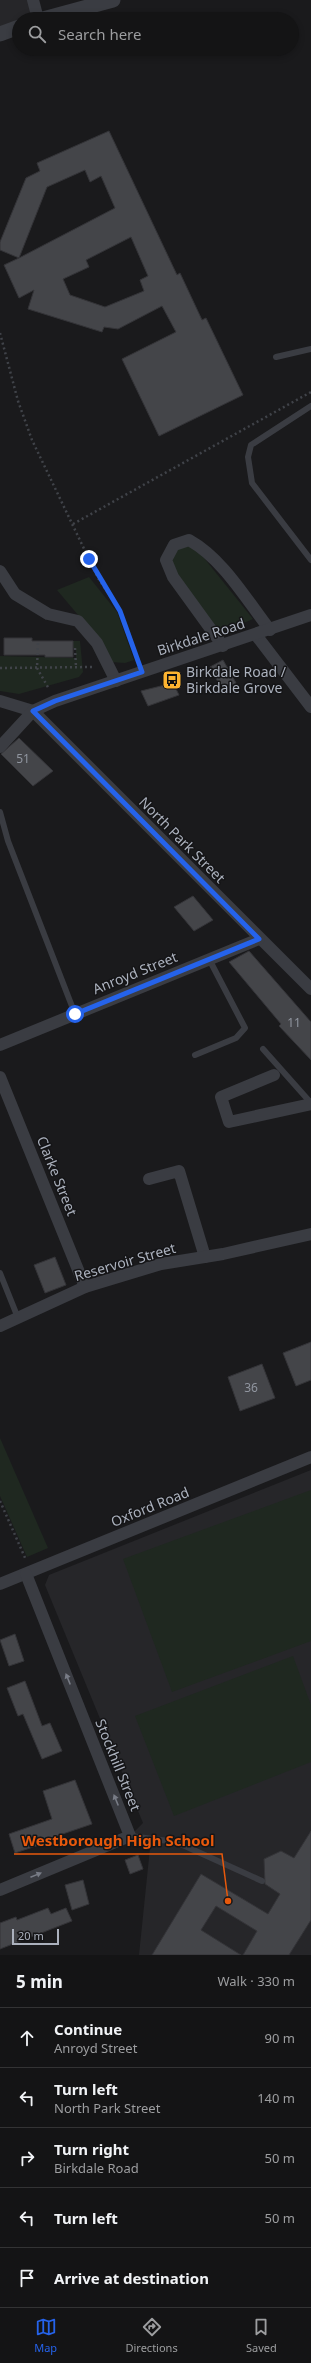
<!DOCTYPE html>
<html lang="en">
<head>
<meta charset="utf-8">
<style>
  :root { --surface:#141415; --page:#212122; --text:#f1f3f6; --muted:#9d9ea0; --line:#333334; --accent:#2563eb }
  body { margin:0; font-family:"Noto Sans",sans-serif; background:var(--page); color:var(--text) }
  .scale { position:absolute; left:12px; bottom:10px; width:47px; box-sizing:border-box; padding-left:4px; border:2px solid #abb1bd; border-top:0; font-size:11px; line-height:14px; white-space:nowrap; color:#abb1bd; -webkit-text-stroke:3px #151517; paint-order:stroke }
  .stop { position:absolute; width:12px; height:12px; margin:-9px; border:3px solid #2563eb; border-radius:50%; background:#fff }
  .stop.end { background:#2563eb; border-color:#fff; box-shadow:0 1px 4px #0008 }
  .list { margin:0; padding:0; list-style:none }
  h2 { display:flex; justify-content:space-between; align-items:center; height:52px; margin:0; padding:0 16px; font-size:17px }
  h2 small { font-size:13px; font-weight:400; color:var(--muted) }
  .list li { display:grid; grid-template-columns:26px 1fr auto; gap:12px; align-items:center; box-sizing:border-box; height:60px; padding:0 16px; border-top:1px solid var(--line) }
  .list b { display:block; font-size:15px; white-space:nowrap }
  .list p { margin:0; font-size:13px; white-space:nowrap; color:var(--muted) }
  .list em { font-size:13px; font-style:normal; color:var(--muted) }
  .icon { flex:none; width:22px; height:22px; fill:none; stroke:currentColor; stroke-width:2; stroke-linecap:round; stroke-linejoin:round }
  .map { position:relative; flex:none; width:311px; height:1955px; overflow:hidden }
  .search { position:absolute; background:var(--surface); box-shadow:0 2px 6px #0003; left:12px; right:12px; top:12px; height:44px; display:flex; align-items:center; gap:10px; box-sizing:border-box; padding:0 14px; border-radius:22px; color:var(--muted); font-size:15px }
  .sheet { height:352px; background:var(--surface) }
  nav { display:flex; justify-content:space-around; align-items:center; box-sizing:border-box; height:56px; border-top:1px solid var(--line); background:var(--surface); font-size:11px; color:var(--muted) }
  nav a { display:grid; justify-items:center; gap:2px }
  nav .on { color:var(--accent) }
  .map>svg:first-child { display:block }
</style>
</head>
<body>
<div class="map">
<svg width="311" height="1955" viewBox="0 0 311 1955">
  <rect width="100%" height="100%" fill="#1a1a1c"/>
  <!-- built -->
  <g fill="#262629">
    <polygon points="0,0 33,0 38,19 19,19 19,27 0,34"/>
    <polygon points="311,1470 311,1955 139,1955 150,1848 130,1836 143,1823 45,1585 49,1575"/>
  </g>
  <!-- green -->
  <g fill="#1f2820">
    <polygon points="189,545 200,553 253,619 220,633 177,576 172,559 176,549"/>
    <polygon points="89,577 117,612 134,660 125,663 111,662 100,641 57,590"/>
    <polygon points="73,641 80,641 83,672 79,677 19,694 0,691 0,656 76,658 76,648 73,648"/>
    <polygon points="0,1438 48,1548 27,1557 0,1496"/>
    <polygon points="311,1490 311,1641 172,1692 123,1559"/>
    <polygon points="293,1656 311,1705 311,1762 174,1816 135,1716"/>
  </g>
  <!-- building -->
  <g fill="#444549" stroke="#343438" fill-rule="evenodd">
    <path d="M109,131l68,144 3,-2 22,47 4,-2 37,77 -84,41 -37,-77 54,-27 -14,-26 -44,23 -14,-2 -2,5 -74,-23 6,-19 -15,8 -15,-33 15,-7 -19,-8v-8l26,-64 14,-7 -3,-8zM85,170l5,12 11,-6 14,32 -96,50 28,-71zM131,237l17,39 -8,4 4,11 -39,16 -35,-12 -7,-16 26,-12 -3,-7z"/>
    <polygon points="4,638 32,638 32,641 73,641 73,657 45,657 45,655 4,655"/>
    <polygon points="223,660 236,683 223,691 210,667"/>
    <polygon points="173,683 179,695 148,706 141,691"/>
    <polygon points="19,738 53,771 33,786 1,754"/>
    <polygon points="193,896 213,920 194,931 174,907"/>
    <polygon points="249,951 311,1022 311,1060 279,1026 281,1024 229,962"/>
    <polygon points="55,1257 66,1285 45,1293 34,1265"/>
    <polygon points="311,1342 311,1380 296,1386 283,1353"/>
    <polygon points="262,1364 275,1398 240,1411 228,1377"/>
    <polygon points="15,1634 24,1661 9,1666 0,1640"/>
    <polygon points="25,1681 42,1726 50,1723 62,1751 42,1759 23,1714 18,1716 7,1688"/>
    <polygon points="75,1780 92,1824 42,1841 42,1844 15,1853 9,1834 52,1819 43,1791"/>
    <polygon points="311,1831 311,1920 289,1955 243,1955 257,1931 216,1906 201,1930 241,1955 152,1955 201,1874 268,1914 280,1894 265,1884 264,1859 281,1851 294,1858"/>
    <polygon points="138,1855 143,1869 130,1874 125,1860"/>
    <polygon points="83,1880 89,1904 72,1910 65,1885"/>
    <polygon points="48,1908 51,1914 66,1908 72,1921 0,1949 0,1923 16,1917 17,1920"/>
  </g>
  <g fill="none" stroke-linecap="round" stroke-linejoin="round">
    <!-- path -->
    <g stroke="#404349" stroke-width="2.5" stroke-dasharray="2 3" stroke-linecap="butt">
      <polyline points="0,333 18,401 32,440 98,578 120,611 138,661"/>
      <polyline points="73,524 311,392"/>
      <polyline points="38,643 37,668 49,689"/>
      <polyline points="75,648 76,667"/>
      <polyline points="0,668 93,667"/>
      <polyline points="0,1501 26,1560"/>
    </g>
    <!-- service -->
    <g stroke="#3a3c42" stroke-width="6">
      <polyline points="276,357 311,349"/>
      <polyline points="311,406 251,445 248,457 252,483 311,560"/>
      <polyline points="0,812 8,841 75,1014"/>
      <polyline points="263,1049 311,1103"/>
      <polyline points="195,1055 236,1038 245,1028 209,959"/>
      <polyline points="0,1273 18,1318"/>
      <polyline points="130,1836 176,1842 262,1881"/>
    </g>
    <!-- minor -->
    <g stroke="#3a3c42" stroke-width="12">
      <polyline points="33,0 38,19"/>
      <polyline points="0,571 15,594 48,614 78,621 97,643 116,681"/>
      <polyline points="256,635 311,707"/>
      <path d="M223,646l-50,-69 -7,-17 8,-15 15,-5c34,19 57,59 81,90"/>
      <polyline points="0,701 33,711 311,989"/>
      <polyline points="0,747 33,711 55,701 311,615"/>
      <polyline points="0,1045 259,939"/>
      <polyline points="274,1075 221,1097 229,1122 311,1104"/>
      <polyline points="0,1077 85,1287"/>
      <polyline points="149,1179 179,1171 205,1257"/>
      <polyline points="0,1326 85,1287 161,1264 223,1254 311,1234"/>
      <polyline points="0,1584 311,1457"/>
      <polyline points="0,1890 130,1836 26,1574"/>
    </g>
    <!-- tertiary -->
    <g stroke="#3a3c42" stroke-width="15">
      <polyline points="43,19 113,0"/>
      <polyline points="0,34 19,27"/>
    </g>
  </g>
  <!-- one-way arrows -->
  <defs><path id="oneway-solid" d="M-6-.8H1V-3.2L6.5 0L1 3.2V.8H-6Z"/></defs>
  <g fill="#787c86">
    <use href="#oneway-solid" transform="translate(68 1679) rotate(-112)"/>
    <use href="#oneway-solid" transform="translate(116 1800) rotate(-112)"/>
    <use href="#oneway-solid" transform="translate(36 1875) rotate(-22)"/>
  </g>
  <g fill="none" stroke-linecap="round" stroke-linejoin="round">
    <!-- route -->
    <polyline stroke="#2563eb" stroke-width="5" points="75,1014 259,939 33,711 55,701 142,672 120,611 89,559"/>
  </g>
  <!-- icons -->
  <defs>
    <g id="bus-square" transform="scale(1)"><rect x="-9" y="-9" width="18" height="18" rx="4" fill="#feb430" stroke="#151517"/><path d="M-5-6H5V4H4V6H2V4H-2V6H-4V4H-5ZM-3.5-4V0h7V-4ZM-3.5 1.2v1.5H-2V1.2ZM2 1.2v1.5H3.5V1.2Z" fill="#111"/></g>
  </defs>
  <g fill-rule="evenodd">
    <use href="#bus-square" x="172" y="680"/>
  </g>
  <g text-anchor="middle" stroke-width="3" stroke-linejoin="round" paint-order="stroke">
    <!-- number labels -->
    <g font-size="12" fill="#9196a0">
      <text x="23" y="763">51</text>
      <text x="294" y="1027">11</text>
      <text x="251" y="1392">36</text>
    </g>
    <!-- street labels -->
    <g font-size="14" fill="#abb1bd" stroke="#151517">
      <text transform="translate(201 637) rotate(-18)" y="5">Birkdale Road</text>
      <text transform="translate(182 840) rotate(45)" y="5">North Park Street</text>
      <text transform="translate(135 973) rotate(-22)" y="5">Anroyd Street</text>
      <text transform="translate(57 1176) rotate(68)" y="5">Clarke Street</text>
      <text transform="translate(125 1262) rotate(-16)" y="5">Reservoir Street</text>
      <text transform="translate(150 1507) rotate(-22)" y="5">Oxford Road</text>
      <text transform="translate(118 1765) rotate(68)" y="5">Stockhill Street</text>
    </g>
    <!-- poi labels -->
    <g font-size="14" fill="#abb1bd" stroke="#151517" text-anchor="start">
      <text x="186" y="677">Birkdale Road /<tspan x="186" dy="16">Birkdale Grove</tspan></text>
    </g>
  </g>
  <!-- callouts -->
  <path fill="none" stroke="#e8590c" stroke-width="1.5" d="M228 1901L222 1854H14"/>
  <circle fill="#e8590c" stroke="#151517" stroke-width="1.5" cx="228" cy="1901" r="4"/>
  <g font-size="15" text-anchor="middle" font-weight="bold" fill="#e8590c" stroke="#151517" stroke-width="3" stroke-linejoin="round" paint-order="stroke">
    <text x="118" y="1846">Westborough High School</text>
  </g>
</svg>
<div class="scale">20 m</div>
<div class="stop" style="left:75px;top:1014px"></div>
<div class="stop end" style="left:89px;top:559px"></div>
<div class="search"><svg class="icon" aria-label="search" viewBox="0 0 24 24"><circle cx="10" cy="10" r="6"/><path d="M15 15l6 6"/></svg>Search here</div>
</div>
<section class="sheet">
<h2>5 min<small>Walk · 330 m</small></h2>
<ul class="list">
<li><svg class="icon" aria-label="ahead" viewBox="0 0 24 24"><path d="M12 20V5M6 11l6-6 6 6"/></svg><div><b>Continue</b><p>Anroyd Street</p></div><em>90 m</em></li>
<li><svg class="icon" aria-label="left" viewBox="0 0 24 24"><path d="M17 20v-9H6M10 6l-5 5 5 5"/></svg><div><b>Turn left</b><p>North Park Street</p></div><em>140 m</em></li>
<li><svg class="icon" aria-label="right" viewBox="0 0 24 24"><path d="M7 20v-9h11M14 6l5 5-5 5"/></svg><div><b>Turn right</b><p>Birkdale Road</p></div><em>50 m</em></li>
<li><svg class="icon" aria-label="left" viewBox="0 0 24 24"><path d="M17 20v-9H6M10 6l-5 5 5 5"/></svg><div><b>Turn left</b></div><em>50 m</em></li>
<li><svg class="icon" aria-label="arrive" viewBox="0 0 24 24"><path d="M6 21V4h12l-3 4 3 4H6"/></svg><div><b>Arrive at destination</b></div></li>
</ul>
</section>
<nav>
<a class="on"><svg class="icon" aria-label="map" viewBox="0 0 24 24"><path d="M3 6l6-2 6 2 6-2v14l-6 2-6-2-6 2zM9 4v14M15 6v14"/></svg>Map</a>
<a><svg class="icon" aria-label="directions" viewBox="0 0 24 24"><path d="M12 3l9 9-9 9-9-9zM9 14v-3h6M13 9l2 2-2 2"/></svg>Directions</a>
<a><svg class="icon" aria-label="saved" viewBox="0 0 24 24"><path d="M7 4h10v16l-5-4-5 4z"/></svg>Saved</a>
</nav>
</body>
</html>
